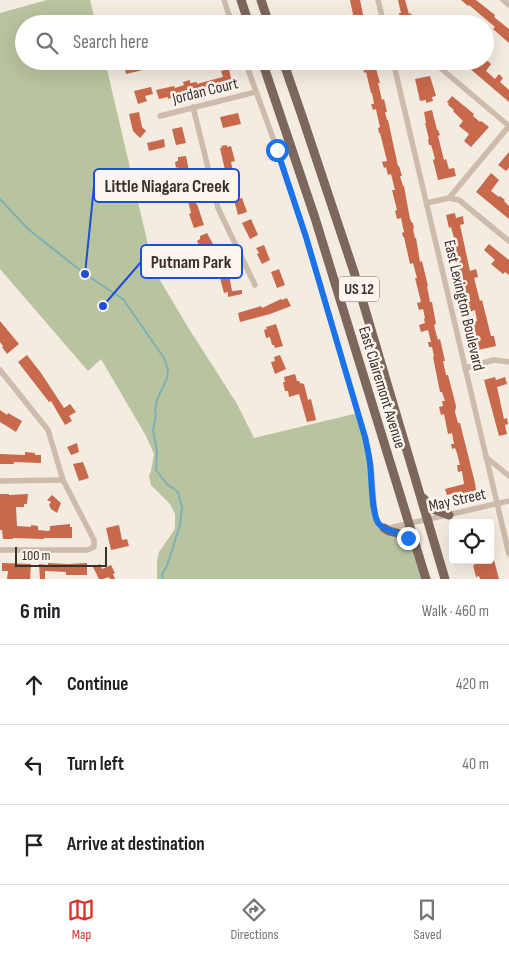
<!DOCTYPE html>
<html lang="en">
<head>
<meta charset="utf-8">
<style>
  :root { --surface:#fff; --page:#f2f2f2; --text:#202124; --muted:#757577; --line:#e0e0e0; --accent:#d93025 }
  body { margin:0; font-family:"Sofia Sans Condensed",sans-serif; background:var(--page); color:var(--text) }
  .controls { position:absolute; right:15px; bottom:15px; display:grid; overflow:hidden; border-radius:5px; box-shadow:0 5px 20px #0002 }
  .controls button { width:45px; height:45px; display:grid; place-items:center; padding:0; border:0; border-bottom:1px solid var(--line); background:var(--surface); color:var(--text); font:25px sans-serif }
  .scale { position:absolute; left:15px; bottom:12px; width:92px; box-sizing:border-box; padding-left:5px; border:2px solid #3b302b; border-top:0; font-size:14px; line-height:18px; white-space:nowrap; color:#3b302b; -webkit-text-stroke:4px #fbf5ee; paint-order:stroke }
  .stop { position:absolute; width:15px; height:15px; margin:-11px; border:4px solid #1a73e8; border-radius:50%; background:#fff }
  .stop.end { background:#1a73e8; border-color:#fff; box-shadow:0 1px 5px #0008 }
  .list { margin:0; padding:0; list-style:none }
  h2 { display:flex; justify-content:space-between; align-items:center; height:65px; margin:0; padding:0 20px; font-size:21px }
  h2 small { font-size:16px; font-weight:400; color:var(--muted) }
  .list li { display:grid; grid-template-columns:32px 1fr auto; gap:15px; align-items:center; box-sizing:border-box; height:80px; padding:0 20px; border-top:1px solid var(--line) }
  .list b { display:block; font-size:19px; white-space:nowrap }
  .list em { font-size:16px; font-style:normal; color:var(--muted) }
  .icon { flex:none; width:28px; height:28px; fill:none; stroke:currentColor; stroke-width:2; stroke-linecap:round; stroke-linejoin:round }
  .map { position:relative; flex:none; width:509px; height:579px; overflow:hidden }
  .search { position:absolute; background:var(--surface); box-shadow:0 5px 20px #0002; left:15px; right:15px; top:15px; height:55px; display:flex; align-items:center; gap:12px; box-sizing:border-box; padding:0 18px; border-radius:28px; color:var(--muted); font-size:19px }
  .sheet { height:305px; background:var(--surface) }
  nav { display:flex; justify-content:space-around; align-items:center; box-sizing:border-box; height:70px; border-top:1px solid var(--line); background:var(--surface); font-size:14px; color:var(--muted) }
  nav a { display:grid; justify-items:center; gap:2px }
  nav .on { color:var(--accent) }
  .map>svg:first-child { display:block }
</style>
</head>
<body>
<div class="map">
<svg width="509" height="579" viewBox="0 0 509 579">
  <rect width="100%" height="100%" fill="#f4ebe1"/>
  <!-- green -->
  <polygon fill="#b8c4a0" points="47,0 90,0 96,24 24,24 24,61 105,61 154,270 186,324 237,404 254,438 358,413 365,437 376,521 408,538 425,579 157,579 157,560 159,552 175,529 175,514 170,504 151,485 149,476 151,471 154,454 146,436 101,359 88,371 0,269 0,13"/>
  <g fill="none" stroke-linecap="round" stroke-linejoin="round">
    <!-- stream -->
    <polyline stroke="#7fb0b2" stroke-width="2" points="0,199 28,229 85,274 123,299 164,358 168,369 167,378 157,400 155,411 156,415 153,430 157,451 156,470 167,484 178,492 182,507 180,525 167,566 162,574 163,579"/>
  </g>
  <!-- building -->
  <g fill="#c8694b">
    <polygon points="350,0 360,0 365,24 355,24"/>
    <polygon points="398,0 405,0 409,14 411,13 412,18 410,19 411,24 401,24 399,13 401,13"/>
    <polygon points="461,0 476,0 495,15 494,17 509,29 509,43 493,29 495,27 469,5 468,6"/>
    <polygon points="129,61 182,61 183,63 170,66 164,65 126,74 124,64 130,62"/>
    <polygon points="365,61 374,61 380,83 378,83 382,100 384,99 387,112 385,112 387,120 388,120 398,166 399,166 402,176 400,176 403,186 404,186 410,219 412,223 413,223 414,228 413,229 415,238 416,238 420,262 422,261 428,286 427,286 430,302 432,302 436,324 434,325 436,333 438,340 440,339 445,361 443,361 446,375 448,375 456,406 455,412 458,423 460,423 475,483 476,491 470,492 470,493 463,495 462,494 460,494 459,492 447,495 445,489 464,484 462,471 458,472 457,465 460,465 457,453 455,448 452,449 451,444 454,444 452,433 448,434 444,414 441,415 439,407 443,406 442,401 445,401 442,392 440,392 433,357 434,356 432,347 429,347 428,342 431,342 428,330 421,332 419,325 425,323 424,319 425,318 423,309 419,310 417,303 421,302 415,278 417,278 413,263 410,264 404,237 403,237 402,233 404,232 401,218 397,219 395,211 397,210 392,190 395,190 391,174 388,175 386,167 384,168 382,162 387,161 380,133 379,133 378,128 380,127 377,114 376,109 373,110 371,104 374,104 372,93 371,93 366,72 364,73 363,67 366,67"/>
    <polygon points="461,61 477,61 480,64 482,61 488,61 491,64 486,71 495,79 499,74 503,78 500,82 509,90 509,102"/>
    <polygon points="229,69 232,83 205,90 205,88 193,91 194,93 182,96 181,95 168,99 168,97 159,99 156,90 174,86 175,88 184,85 183,82 190,80 190,83 197,82 197,84 223,77 221,71"/>
    <polygon points="430,76 436,96 432,97 433,101 426,103 426,100 420,101 415,79"/>
    <polygon points="151,87 153,94 145,96 147,101 138,104 134,91"/>
    <polygon points="452,96 474,114 473,116 480,122 481,121 489,127 471,147 464,141 469,134 459,126 463,121 453,111 454,110 448,105 449,104 447,102"/>
    <polygon points="432,110 437,130 438,130 440,135 438,136 444,160 446,159 449,169 454,168 456,176 438,180 433,160 435,159 432,148 431,145 429,145 428,139 429,139 425,123 426,123 424,112"/>
    <polygon points="139,112 142,127 146,131 140,138 133,131 129,114"/>
    <polygon points="238,113 241,124 223,128 220,117"/>
    <polygon points="182,127 186,143 176,145 172,129"/>
    <polygon points="164,139 165,147 149,151 147,143"/>
    <polygon points="227,145 227,147 231,146 235,161 231,162 237,190 229,192 225,175 226,175 225,170 220,148 222,148 221,146"/>
    <polygon points="509,152 509,168 506,171 498,165"/>
    <polygon points="186,156 189,171 187,172 196,204 197,204 204,225 194,228 189,214 191,213 188,201 185,202 183,196 179,197 176,187 181,186 178,167 176,168 175,162 178,161 178,157"/>
    <polygon points="491,173 499,180 491,191 499,197 500,196 505,200 504,201 509,206 509,219 476,192"/>
    <polygon points="242,198 247,212 238,215 234,200"/>
    <polygon points="455,213 456,218 463,216 464,224 460,225 470,271 476,269 478,277 474,278 480,301 482,300 491,336 494,336 496,346 478,350 475,340 477,340 471,322 477,321 475,310 469,312 464,292 466,291 462,276 461,276 457,264 452,238 454,238 451,227 449,228 446,215"/>
    <polygon points="251,219 258,235 250,239 242,223"/>
    <polygon points="207,233 219,255 220,254 222,259 223,258 230,274 229,274 232,291 242,290 242,294 228,297 228,292 224,293 220,278 219,279 203,245 200,247 197,241 200,239 200,236"/>
    <polygon points="489,244 509,260 509,275 505,272 503,274 491,264 495,260 484,250"/>
    <polygon points="264,245 270,260 262,264 257,254 259,253 256,248"/>
    <polygon points="279,269 285,285 277,288 271,272"/>
    <polygon points="287,298 291,306 270,314 240,322 238,313 261,306 262,308 281,299 282,300"/>
    <polygon points="0,321 19,344 7,354 2,347 3,346 0,342"/>
    <polygon points="276,324 283,346 275,348 274,345 272,345 270,337 266,338 264,330 267,329 266,327"/>
    <polygon points="27,355 41,373 64,408 70,404 76,412 69,416 72,421 65,425 51,401 49,402 18,362"/>
    <polygon points="280,355 286,369 275,374 271,362 275,361 274,357"/>
    <polygon points="295,374 297,381 299,381 300,383 304,384 308,400 311,399 316,420 307,422 299,394 289,397 288,391 285,391 283,382 285,382 284,377"/>
    <polygon points="495,377 496,380 505,377 507,384 497,387 504,419 507,418 508,424 505,425 507,434 499,436 484,380"/>
    <polygon points="0,410 7,415 8,413 22,421 16,432 0,422"/>
    <polygon points="77,443 79,452 71,455 67,447"/>
    <polygon points="25,452 35,453 35,455 41,455 41,463 14,462 14,464 0,464 0,454 25,455"/>
    <polygon points="83,462 89,478 79,481 73,464"/>
    <polygon points="0,494 9,494 9,495 28,494 27,504 24,504 24,507 16,507 17,526 31,527 31,525 38,526 38,530 48,531 50,530 50,526 70,524 70,527 72,527 72,538 44,538 44,539 13,538 13,539 3,539 2,530 0,530"/>
    <polygon points="52,495 61,503 57,513 51,509 49,505 51,502 47,500"/>
    <polygon points="119,525 122,540 127,539 129,546 111,550 106,528"/>
    <polygon points="487,560 494,560 499,579 480,579 479,576 476,577 473,565"/>
    <polygon points="2,563 31,564 30,579 7,579 8,571 2,571"/>
    <polygon points="48,563 67,564 87,563 87,575 66,575 66,572 45,571 45,579 40,579 39,564 48,565"/>
    <polygon points="100,564 102,569 111,565 115,573 113,574 115,579 110,579 109,577 103,579 99,579 93,567"/>
  </g>
  <g fill="none" stroke-linecap="round" stroke-linejoin="round">
    <!-- minor -->
    <g stroke="#cdbbac" stroke-width="5.5">
      <polyline points="224,0 232,24"/>
      <polyline points="378,0 384,24"/>
      <polyline points="503,0 509,5"/>
      <polyline points="245,61 277,149 306,237 365,437 371,465 375,517 376,521 381,526 389,528 509,501"/>
      <polyline points="393,61 509,554"/>
      <polyline points="425,61 438,66 509,126"/>
      <polyline points="394,67 419,61"/>
      <polyline points="193,107 218,208 255,285"/>
      <polyline points="160,116 256,92"/>
      <polyline points="449,198 459,200 509,241"/>
      <polyline points="427,203 449,198 509,126"/>
      <polyline points="465,368 494,360 509,362"/>
      <polyline points="0,370 48,430 63,480 94,540 94,547 87,550 0,550"/>
      <polyline points="486,457 509,476"/>
      <polyline points="0,481 63,480"/>
    </g>
    <!-- primary -->
    <g stroke="#7d675c" stroke-width="9">
      <polyline points="241,0 249,24"/>
      <polyline points="261,0 269,24"/>
      <polyline points="262,61 315,218 426,579"/>
      <polyline points="283,61 302,116 354,272 445,579"/>
      <polyline points="423,498 433,509 449,515"/>
      <polyline points="384,528 389,531 405,535 416,546"/>
    </g>
  </g>
  <g fill="none" stroke-linecap="round" stroke-linejoin="round">
    <!-- route -->
    <path stroke="#1a73e8" stroke-width="6" d="M277,150l29,87 59,200c2,9 4,18 5,27 2,13 1,54 10,61 8,8 20,6 28,13"/>
  </g>
  <g text-anchor="middle" stroke-width="5" stroke-linejoin="round" paint-order="stroke">
    <!-- shield labels -->
    <rect fill="#fbf5ee" stroke="#756b66" stroke-width="1" x="339" y="276.5" width="40" height="25" rx="4"/>
    <g font-size="15" font-weight="bold" fill="#3b302b">
      <text x="359" y="294">US 12</text>
    </g>
    <!-- street labels -->
    <g font-size="16" fill="#3b302b" stroke="#fbf5ee">
      <text transform="translate(205 90) rotate(-14)" y="6">Jordan Court</text>
      <text transform="translate(465 305) rotate(77)" y="6">East Lexington Boulevard</text>
      <text transform="translate(383 387) rotate(73)" y="6">East Clairemont Avenue</text>
      <text transform="translate(457 499) rotate(-13)" y="6">May Street</text>
    </g>
  </g>
  <!-- callouts -->
  <path fill="none" stroke="#1d4ed8" stroke-width="2" d="M85 274L94 186M103 306L141 262"/>
  <g fill="#1d4ed8" stroke="#fbf5ee" stroke-width="2">
    <circle cx="85" cy="274" r="5"/>
    <circle cx="103" cy="306" r="5"/>
  </g>
  <g fill="#fbf5ee" stroke="#1d4ed8" stroke-width="2">
    <rect x="94" y="169" width="145" height="33" rx="5"/>
    <rect x="141" y="245" width="101" height="33" rx="5"/>
  </g>
  <g font-size="18" text-anchor="middle" font-weight="bold" fill="#3b302b">
    <text x="167" y="192">Little Niagara Creek</text>
    <text x="191" y="268">Putnam Park</text>
  </g>
</svg>
<div class="controls">
<button><svg class="icon" aria-label="locate" viewBox="0 0 24 24"><circle cx="12" cy="12" r="6"/><path d="M12 2v4M12 18v4M2 12h4M18 12h4"/></svg></button>
</div>
<div class="scale">100 m</div>
<div class="stop" style="left:277px;top:150px"></div>
<div class="stop end" style="left:408px;top:538px"></div>
<div class="search"><svg class="icon" aria-label="search" viewBox="0 0 24 24"><circle cx="10" cy="10" r="6"/><path d="M15 15l6 6"/></svg>Search here</div>
</div>
<section class="sheet">
<h2>6 min<small>Walk · 460 m</small></h2>
<ul class="list">
<li><svg class="icon" aria-label="ahead" viewBox="0 0 24 24"><path d="M12 20V5M6 11l6-6 6 6"/></svg><div><b>Continue</b></div><em>420 m</em></li>
<li><svg class="icon" aria-label="left" viewBox="0 0 24 24"><path d="M17 20v-9H6M10 6l-5 5 5 5"/></svg><div><b>Turn left</b></div><em>40 m</em></li>
<li><svg class="icon" aria-label="arrive" viewBox="0 0 24 24"><path d="M6 21V4h12l-3 4 3 4H6"/></svg><div><b>Arrive at destination</b></div></li>
</ul>
</section>
<nav>
<a class="on"><svg class="icon" aria-label="map" viewBox="0 0 24 24"><path d="M3 6l6-2 6 2 6-2v14l-6 2-6-2-6 2zM9 4v14M15 6v14"/></svg>Map</a>
<a><svg class="icon" aria-label="directions" viewBox="0 0 24 24"><path d="M12 3l9 9-9 9-9-9zM9 14v-3h6M13 9l2 2-2 2"/></svg>Directions</a>
<a><svg class="icon" aria-label="saved" viewBox="0 0 24 24"><path d="M7 4h10v16l-5-4-5 4z"/></svg>Saved</a>
</nav>
</body>
</html>
